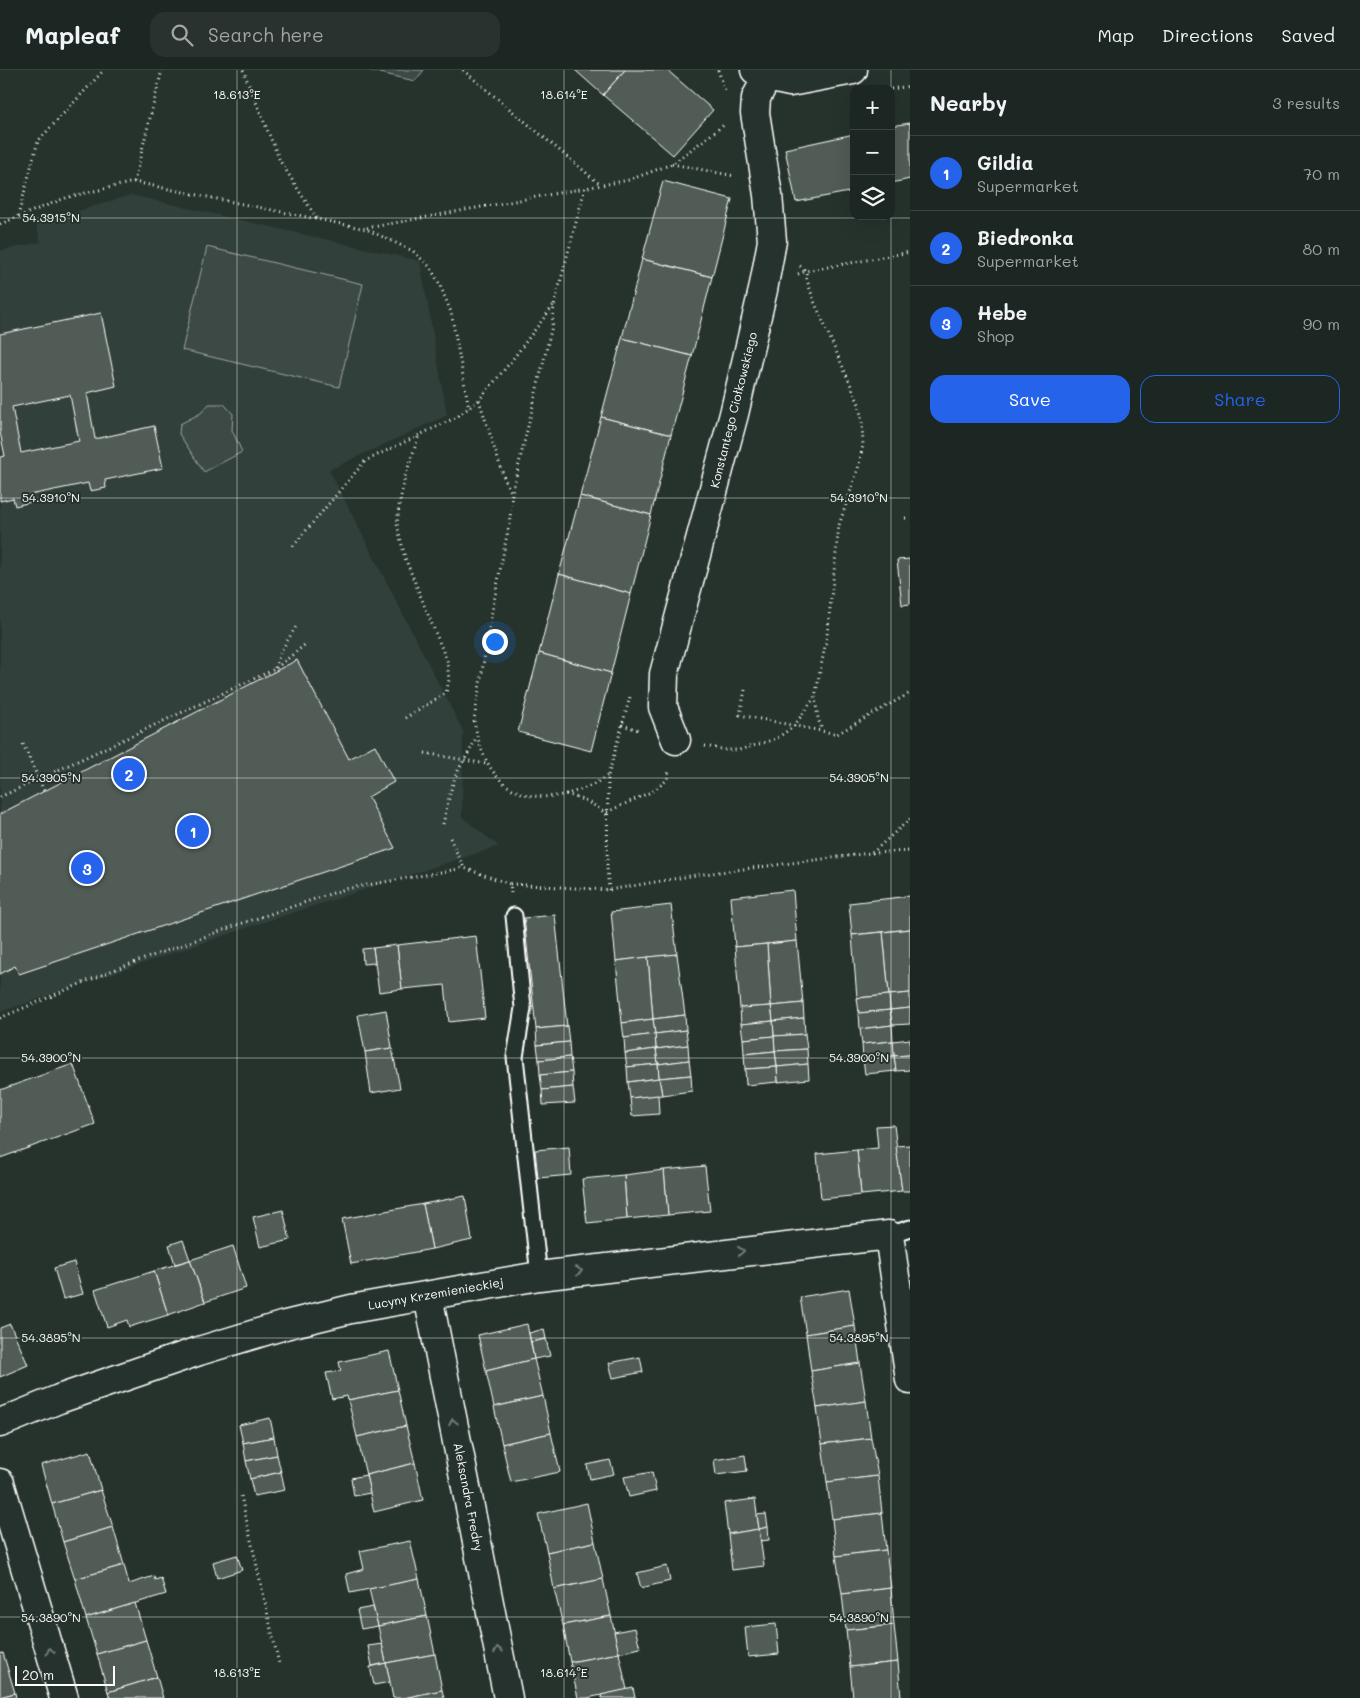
<!DOCTYPE html>
<html lang="en">
<head>
<meta charset="utf-8">
<style>
  :root { --surface:#1c2622; --page:#29322f; --text:#f1f3f6; --muted:#a0a5a5; --line:#3a4340; --accent:#2563eb }
  body { margin:0; font-family:Mali,sans-serif; background:var(--page); color:var(--text) }
  .controls { position:absolute; right:15px; top:15px; display:grid; overflow:hidden; border-radius:10px; box-shadow:0 5px 20px #0002 }
  .controls button { width:45px; height:45px; display:grid; place-items:center; padding:0; border:0; border-bottom:1px solid var(--line); background:var(--surface); color:var(--text); font:25px sans-serif }
  .scale { position:absolute; left:15px; bottom:12px; width:100px; box-sizing:border-box; padding-left:5px; border:2px solid #fff; border-top:0; font-size:14px; line-height:18px; white-space:nowrap; color:#fff; -webkit-text-stroke:4px #26332d; paint-order:stroke }
  .you { position:absolute; left:494px; top:571px; width:18px; height:18px; margin:-12px; border:4px solid #fff; border-radius:50%; background:#1a73e8; box-shadow:0 0 0 8px #1a73e833 }
  .badge { display:grid; place-items:center; width:32px; height:32px; border-radius:50%; background:var(--accent); color:#fff; font-size:16px; font-weight:700 }
  .pin { position:absolute; translate:-50% -50%; border:2px solid #fff; box-shadow:0 1px 5px #0006 }
  .list { margin:0; padding:0; list-style:none }
  h2 { display:flex; justify-content:space-between; align-items:center; height:65px; margin:0; padding:0 20px; font-size:21px }
  h2 small { font-size:16px; font-weight:400; color:var(--muted) }
  .list li { display:grid; grid-template-columns:32px 1fr auto; gap:15px; align-items:center; box-sizing:border-box; height:75px; padding:0 20px; border-top:1px solid var(--line) }
  .list b { display:block; font-size:19px; white-space:nowrap }
  .list p { margin:0; font-size:16px; white-space:nowrap; color:var(--muted) }
  .list em { font-size:16px; font-style:normal; color:var(--muted) }
  .actions { display:flex; gap:10px; padding:15px 20px }
  .actions a { flex:1; padding:11px 0; border:1px solid var(--accent); border-radius:15px; text-align:center; font-size:18px; color:var(--accent) }
  .actions .main { background:var(--accent); color:#fff }
  .icon { flex:none; width:28px; height:28px; fill:none; stroke:currentColor; stroke-width:2; stroke-linecap:round; stroke-linejoin:round }
  .map { position:relative; flex:none; width:910px; height:1628px; overflow:hidden }
  header { display:flex; align-items:center; gap:30px; box-sizing:border-box; height:70px; padding:0 25px; background:var(--surface); border-bottom:1px solid var(--line) }
  header strong { font-size:24px }
  nav { display:flex; gap:28px; margin-inline-start:auto; font-size:18px }
  .search { width:350px; height:45px; background:var(--page); display:flex; align-items:center; gap:12px; box-sizing:border-box; padding:0 18px; border-radius:15px; color:var(--muted); font-size:19px }
  main { display:flex }
  aside { flex:1; background:var(--surface) }
  .map>svg:first-child { display:block }
</style>
</head>
<body>
<header>
<strong>Mapleaf</strong>
<div class="search"><svg class="icon" aria-label="search" viewBox="0 0 24 24"><circle cx="10" cy="10" r="6"/><path d="M15 15l6 6"/></svg>Search here</div>
<nav><a>Map</a><a>Directions</a><a>Saved</a></nav>
</header>
<main>
<div class="map">
<svg width="910" height="1628" viewBox="0 0 910 1628">
  <rect width="100%" height="100%" fill="#26332d"/>
  <filter id="ink" filterUnits="userSpaceOnUse"><feTurbulence type="fractalNoise" baseFrequency=".02" numOctaves="2"/><feDisplacementMap in="SourceGraphic" scale="10" xChannelSelector="R" yChannelSelector="G"/><feConvolveMatrix kernelMatrix="1 2 1 2 8 2 1 2 1" color-interpolation-filters="sRGB"/></filter>
  <g filter="url(#ink)">
    <!-- built -->
    <polygon fill="#333f3a" points="131,125 420,191 447,345 329,400 463,661 462,747 499,776 246,858 0,942 0,181 41,172 36,154"/>
    <!-- green -->
    <g fill="#3e4944" stroke="#9ea4a2">
      <polygon points="367,0 424,0 415,11"/>
      <polygon points="207,177 363,214 339,317 182,280"/>
      <polygon points="209,334 224,334 233,344 232,360 242,382 204,402 179,364 180,354 201,343"/>
    </g>
    <!-- building -->
    <g fill="#515c57" stroke="#fff" fill-rule="evenodd">
      <polygon points="575,0 625,0 603,25"/>
      <polygon points="625,0 667,0 713,40 673,85 603,25"/>
      <polygon points="910,53 910,109 891,113 891,56"/>
      <polygon points="854,64 854,121 796,132 785,79"/>
      <polygon points="663,111 732,129 712,207 642,189"/>
      <polygon points="642,189 712,207 692,286 622,268"/>
      <path d="M101,243l15,73 -29,7 8,46 59,-13 9,42 -58,12 1,8 -16,3 -2,-8 -58,12 1,7 -16,4 -2,-8 -13,3v-44l5,-1 -5,-24v-98zM70,325l9,46 -58,12 -9,-46z"/>
      <polygon points="622,268 692,286 671,365 601,347"/>
      <polygon points="601,347 671,365 651,445 580,426"/>
      <polygon points="580,426 651,445 631,524 559,504"/>
      <polygon points="910,489 910,534 902,535 897,490"/>
      <polygon points="559,504 631,524 611,603 539,583"/>
      <polygon points="539,583 611,603 591,681 518,662"/>
      <polygon points="297,590 349,689 375,675 394,712 368,727 395,778 19,904 15,896 0,904 0,744"/>
      <polygon points="793,820 797,871 735,877 731,827"/>
      <polygon points="910,826 910,859 852,865 849,833"/>
      <polygon points="671,835 677,884 616,891 611,842"/>
      <polygon points="555,845 567,956 536,959 524,848"/>
      <polygon points="910,859 910,923 889,925 883,862"/>
      <polygon points="883,862 889,925 857,928 852,865"/>
      <polygon points="476,866 485,948 449,952 445,915 402,919 397,875"/>
      <polygon points="797,871 803,933 771,936 767,874"/>
      <polygon points="767,874 771,936 740,938 735,877"/>
      <polygon points="397,875 402,919 379,922 373,878"/>
      <polygon points="373,878 375,893 363,894 362,879"/>
      <polygon points="677,884 685,945 653,949 648,887"/>
      <polygon points="648,887 653,949 622,953 616,891"/>
      <polygon points="910,923 910,938 890,940 889,925"/>
      <polygon points="889,925 890,940 859,943 857,928"/>
      <polygon points="803,933 804,948 773,951 771,936"/>
      <polygon points="771,936 773,951 741,954 740,938"/>
      <polygon points="910,938 910,954 892,955 890,940"/>
      <polygon points="386,940 392,978 365,982 358,945"/>
      <polygon points="890,940 892,955 860,959 859,943"/>
      <polygon points="685,945 686,960 655,964 653,949"/>
      <polygon points="804,948 805,964 774,966 773,951"/>
      <polygon points="653,949 655,964 624,968 622,953"/>
      <polygon points="773,951 774,966 743,969 741,954"/>
      <polygon points="892,955 893,971 862,974 860,959"/>
      <polygon points="567,956 569,972 537,975 536,959"/>
      <polygon points="686,960 688,975 656,979 655,964"/>
      <polygon points="655,964 656,979 625,983 624,968"/>
      <polygon points="805,964 807,979 775,981 774,966"/>
      <polygon points="774,966 775,981 744,984 743,969"/>
      <polygon points="910,969 910,985 894,986 893,971"/>
      <polygon points="893,971 894,986 863,989 862,974"/>
      <polygon points="569,972 570,987 539,990 537,975"/>
      <polygon points="688,975 689,990 658,994 656,979"/>
      <polygon points="392,978 400,1018 371,1023 365,982"/>
      <polygon points="656,979 658,994 627,997 625,983"/>
      <polygon points="807,979 808,994 777,997 775,981"/>
      <polygon points="775,981 777,997 745,999 744,984"/>
      <polygon points="910,985 910,1000 896,1001 894,986"/>
      <polygon points="894,986 896,1001 865,1004 863,989"/>
      <polygon points="570,987 572,1002 540,1005 539,990"/>
      <polygon points="689,990 691,1005 659,1008 658,994"/>
      <polygon points="73,994 95,1054 0,1088 0,1020"/>
      <polygon points="658,994 659,1008 628,1012 627,997"/>
      <polygon points="808,994 809,1009 778,1012 777,997"/>
      <polygon points="777,997 778,1012 746,1015 745,999"/>
      <polygon points="572,1002 573,1017 542,1020 540,1005"/>
      <polygon points="691,1005 692,1021 662,1025 659,1008"/>
      <polygon points="659,1008 662,1025 630,1028 628,1012"/>
      <polygon points="573,1017 575,1033 543,1035 542,1020"/>
      <polygon points="658,1025 659,1044 632,1046 630,1028"/>
      <polygon points="894,1055 902,1121 861,1125 857,1080 878,1078 876,1056"/>
      <polygon points="910,1075 910,1121 902,1121 896,1076"/>
      <polygon points="569,1077 571,1105 538,1108 535,1080"/>
      <polygon points="857,1080 861,1125 821,1129 817,1084"/>
      <polygon points="705,1096 710,1141 668,1145 664,1100"/>
      <polygon points="664,1100 668,1145 627,1149 624,1105"/>
      <polygon points="624,1105 627,1149 587,1153 582,1109"/>
      <polygon points="465,1126 472,1170 432,1179 423,1134"/>
      <polygon points="423,1134 432,1179 351,1194 342,1149"/>
      <polygon points="283,1140 290,1170 260,1177 253,1147"/>
      <polygon points="183,1170 190,1190 175,1194 169,1175"/>
      <polygon points="233,1176 246,1218 205,1232 190,1190"/>
      <polygon points="190,1190 205,1232 168,1245 154,1201"/>
      <polygon points="74,1192 83,1224 63,1229 54,1198"/>
      <polygon points="154,1201 168,1245 129,1257 127,1250 107,1257 95,1220"/>
      <polygon points="849,1219 855,1256 806,1264 800,1227"/>
      <polygon points="10,1254 28,1295 0,1307 0,1258"/>
      <polygon points="527,1254 534,1289 486,1301 478,1265"/>
      <polygon points="855,1256 860,1293 811,1301 806,1264"/>
      <polygon points="544,1259 546,1269 531,1272 529,1263"/>
      <polygon points="546,1269 550,1286 534,1289 531,1272"/>
      <polygon points="389,1281 398,1320 348,1330 347,1326 332,1329 326,1303 341,1301 339,1292"/>
      <polygon points="640,1287 643,1302 613,1308 609,1293"/>
      <polygon points="534,1289 543,1326 494,1337 486,1301"/>
      <polygon points="860,1293 866,1331 817,1338 811,1301"/>
      <polygon points="398,1320 406,1356 357,1367 348,1330"/>
      <polygon points="543,1326 551,1363 502,1374 494,1337"/>
      <polygon points="866,1331 871,1368 822,1374 817,1338"/>
      <polygon points="270,1348 274,1367 243,1373 239,1355"/>
      <polygon points="406,1356 415,1393 366,1405 357,1367"/>
      <polygon points="551,1363 560,1402 511,1412 502,1374"/>
      <polygon points="274,1367 277,1385 246,1391 243,1373"/>
      <polygon points="871,1368 878,1406 827,1412 822,1374"/>
      <polygon points="90,1381 101,1420 52,1434 41,1395"/>
      <polygon points="277,1385 281,1402 250,1409 246,1391"/>
      <polygon points="745,1385 747,1401 716,1405 714,1390"/>
      <polygon points="610,1390 614,1404 590,1409 587,1395"/>
      <polygon points="415,1393 423,1430 374,1442 366,1405"/>
      <polygon points="281,1402 285,1420 254,1426 250,1409"/>
      <polygon points="652,1402 656,1421 629,1427 624,1407"/>
      <polygon points="366,1405 370,1423 354,1426 351,1408"/>
      <polygon points="878,1406 882,1443 832,1449 827,1412"/>
      <polygon points="101,1420 113,1457 63,1472 52,1434"/>
      <polygon points="755,1429 759,1459 728,1464 724,1433"/>
      <polygon points="587,1433 595,1472 547,1482 538,1444"/>
      <polygon points="882,1443 886,1480 836,1486 832,1449"/>
      <polygon points="766,1444 768,1457 759,1459 757,1445"/>
      <polygon points="113,1457 124,1495 75,1509 63,1472"/>
      <polygon points="768,1457 769,1470 761,1471 759,1459"/>
      <polygon points="759,1459 764,1496 732,1500 728,1464"/>
      <polygon points="410,1471 419,1509 350,1523 346,1504 364,1499 360,1481"/>
      <polygon points="595,1472 603,1509 554,1519 547,1482"/>
      <polygon points="886,1480 891,1518 842,1524 836,1486"/>
      <polygon points="237,1485 242,1500 217,1508 213,1492"/>
      <polygon points="124,1495 129,1514 154,1506 155,1510 161,1508 166,1524 86,1548 75,1509"/>
      <polygon points="667,1496 670,1511 641,1518 637,1503"/>
      <polygon points="419,1509 427,1546 378,1556 369,1519"/>
      <polygon points="603,1509 611,1546 563,1555 554,1519"/>
      <polygon points="891,1518 894,1555 846,1560 842,1524"/>
      <polygon points="135,1533 146,1570 97,1584 86,1548"/>
      <polygon points="373,1537 378,1556 361,1559 357,1540"/>
      <polygon points="427,1546 435,1584 386,1593 378,1556"/>
      <polygon points="611,1546 619,1583 570,1592 563,1555"/>
      <polygon points="776,1554 779,1584 748,1587 745,1557"/>
      <polygon points="894,1555 898,1592 850,1597 846,1560"/>
      <polygon points="635,1558 640,1578 619,1583 614,1562"/>
      <polygon points="146,1570 157,1607 108,1622 97,1584"/>
      <polygon points="382,1574 386,1593 372,1596 368,1576"/>
      <polygon points="3,1583 15,1623 0,1627 0,1584"/>
      <polygon points="619,1583 627,1620 587,1628 578,1628 570,1592"/>
      <polygon points="435,1584 442,1620 404,1628 393,1628 386,1593"/>
      <polygon points="898,1592 901,1628 853,1628 850,1597"/>
      <polygon points="386,1593 390,1612 374,1615 370,1597"/>
      <polygon points="157,1607 163,1628 110,1628 108,1622"/>
      <polygon points="633,1618 635,1628 602,1628 601,1625"/>
      <polygon points="442,1620 444,1628 404,1628"/>
      <polygon points="15,1623 16,1628 0,1628 0,1627"/>
    </g>
    <g fill="none" stroke-linecap="round" stroke-linejoin="round">
      <!-- lane casing -->
      <g stroke="#fff" stroke-width="19">
        <g id="lane">
          <polyline points="514,846 523,938 515,987 539,1206"/>
          <polyline points="889,1165 910,1158"/>
        </g>
      </g>
      <!-- street casing -->
      <g stroke="#fff" stroke-width="31">
        <g id="street">
          <polyline points="755,0 767,7 790,12 853,0"/>
          <polyline points="676,670 663,637 664,604 734,344 763,220 772,171 768,125 755,43 756,28 767,7"/>
          <polyline points="428,1226 508,1628"/>
          <polyline points="0,1353 59,1329 199,1281 285,1255 351,1239 539,1206 889,1165 910,1310"/>
          <polyline points="0,1413 64,1628"/>
        </g>
      </g>
      <!-- path -->
      <g stroke="#fff" stroke-width="3" stroke-dasharray="1 4" stroke-linecap="butt">
        <polyline points="243,0 280,91 317,149"/>
        <polyline points="463,0 601,115"/>
        <polyline points="718,0 725,20"/>
        <polyline points="891,19 910,16"/>
        <polyline points="672,94 735,106"/>
        <polyline points="134,112 162,0"/>
        <path d="M585,118l-31,118 -2,20 -40,167 -2,26 -19,98 -17,103c8,50 33,85 88,75 17,-4 31,-9 45,-19"/>
        <polyline points="18,146 38,71 104,0"/>
        <polyline points="0,154 68,127 134,112 366,159 413,181 430,197 440,215 451,242 469,338"/>
        <polyline points="367,158 629,110 672,94 725,54"/>
        <polyline points="800,196 806,201 807,210 814,231 859,334 862,352 863,375 858,399 839,455 827,566 815,627 818,648 822,661"/>
        <polyline points="798,204 806,201 910,182"/>
        <polyline points="479,330 504,408 511,422"/>
        <polyline points="905,448 910,448"/>
        <polyline points="293,476 365,391 457,347 479,330 509,294 553,236"/>
        <polyline points="275,598 281,581 297,555"/>
        <polyline points="745,620 740,645 837,664 910,623"/>
        <polyline points="405,648 446,623 449,610 447,591 405,488 397,454 399,436 405,407 419,365"/>
        <polyline points="622,655 639,660"/>
        <polyline points="23,674 44,721"/>
        <polyline points="705,676 726,680 739,680 776,669 794,656 815,627"/>
        <polyline points="425,683 487,694"/>
        <path d="M566,724c16,5 29,10 41,21"/>
        <polyline points="0,727 275,599 307,573"/>
        <polyline points="607,742 653,721 667,710 669,700"/>
        <path d="M443,754c4,-17 7,-34 13,-49 6,-14 15,-23 20,-38"/>
        <polyline points="450,768 464,798 510,814 511,823"/>
        <polyline points="872,783 910,749"/>
        <polyline points="510,814 609,820 696,805 871,783 910,781"/>
        <polyline points="609,820 607,798 608,706 630,627"/>
        <polyline points="0,948 111,901 234,856 345,819 464,798"/>
        <polyline points="241,1426 279,1594"/>
      </g>
      <!-- lane -->
      <use href="#lane" stroke="#26332d" stroke-width="15"/>
      <!-- street -->
      <use href="#street" stroke="#26332d" stroke-width="28"/>
    </g>
    <!-- one-way arrows -->
    <defs><path id="oneway-chevron" d="M-2-3.5L2.5 0L-2 3.5" fill="none" stroke-width="1.6" stroke-linecap="round" stroke-linejoin="round" transform="scale(1.25)"/></defs>
    <g stroke="#727a76">
      <use href="#oneway-chevron" transform="translate(741 1181) rotate(-6)"/>
      <use href="#oneway-chevron" transform="translate(579 1201) rotate(-7)"/>
      <use href="#oneway-chevron" transform="translate(453 1352) rotate(-101)"/>
      <use href="#oneway-chevron" transform="translate(498 1580) rotate(-101)"/>
      <use href="#oneway-chevron" transform="translate(50 1581) rotate(-106)"/>
    </g>
  </g>
  <!-- ticks -->
  <path fill="none" stroke="#fff" stroke-width="1" stroke-opacity="0.45" d="M237,0v1628M564,0v1628M891,0v19M891,146v1482M0,148h910M0,428h910M0,708h910M0,988h910M0,1268h910M0,1547h910"/>
  <g text-anchor="middle" stroke-width="4" stroke-linejoin="round" paint-order="stroke">
    <!-- street labels -->
    <g font-size="12" fill="#fff" stroke="#26332d">
      <text transform="translate(734 340) rotate(-76)" y="4">Konstantego Ciołkowskiego</text>
      <text transform="translate(436 1224) rotate(-10)" y="4">Lucyny Krzemienieckiej</text>
      <text transform="translate(468 1427) rotate(79)" y="4">Aleksandra Fredry</text>
    </g>
  </g>
  <g font-size="12" text-anchor="middle" fill="#fff" stroke="#26332d" stroke-width="4" stroke-linejoin="round" paint-order="stroke">
    <text x="237" y="29">18.613°E</text>
    <text x="564" y="29">18.614°E</text>
    <text x="51" y="152">54.3915°N</text>
    <text x="51" y="432">54.3910°N</text>
    <text x="859" y="432">54.3910°N</text>
    <text x="51" y="712">54.3905°N</text>
    <text x="859" y="712">54.3905°N</text>
    <text x="51" y="992">54.3900°N</text>
    <text x="859" y="992">54.3900°N</text>
    <text x="51" y="1272">54.3895°N</text>
    <text x="859" y="1272">54.3895°N</text>
    <text x="51" y="1552">54.3890°N</text>
    <text x="859" y="1552">54.3890°N</text>
    <text x="237" y="1607">18.613°E</text>
    <text x="564" y="1607">18.614°E</text>
  </g>
</svg>
<div class="controls">
<button>+</button>
<button>−</button>
<button><svg class="icon" aria-label="layers" viewBox="0 0 24 24"><path d="M12 4l9 5-9 5-9-5zM3 14l9 5 9-5"/></svg></button>
</div>
<div class="scale">20 m</div>
<div class="you"></div>
<div class="pin badge" style="left:193px;top:761px">1</div>
<div class="pin badge" style="left:129px;top:704px">2</div>
<div class="pin badge" style="left:87px;top:798px">3</div>
</div>
<aside>
<h2>Nearby<small>3 results</small></h2>
<ul class="list">
<li><span class="badge">1</span><div><b>Gildia</b><p>Supermarket</p></div><em>70 m</em></li>
<li><span class="badge">2</span><div><b>Biedronka</b><p>Supermarket</p></div><em>80 m</em></li>
<li><span class="badge">3</span><div><b>Hebe</b><p>Shop</p></div><em>90 m</em></li>
</ul>
<div class="actions"><a class="main">Save</a><a>Share</a></div>
</aside>
</main>
</body>
</html>
